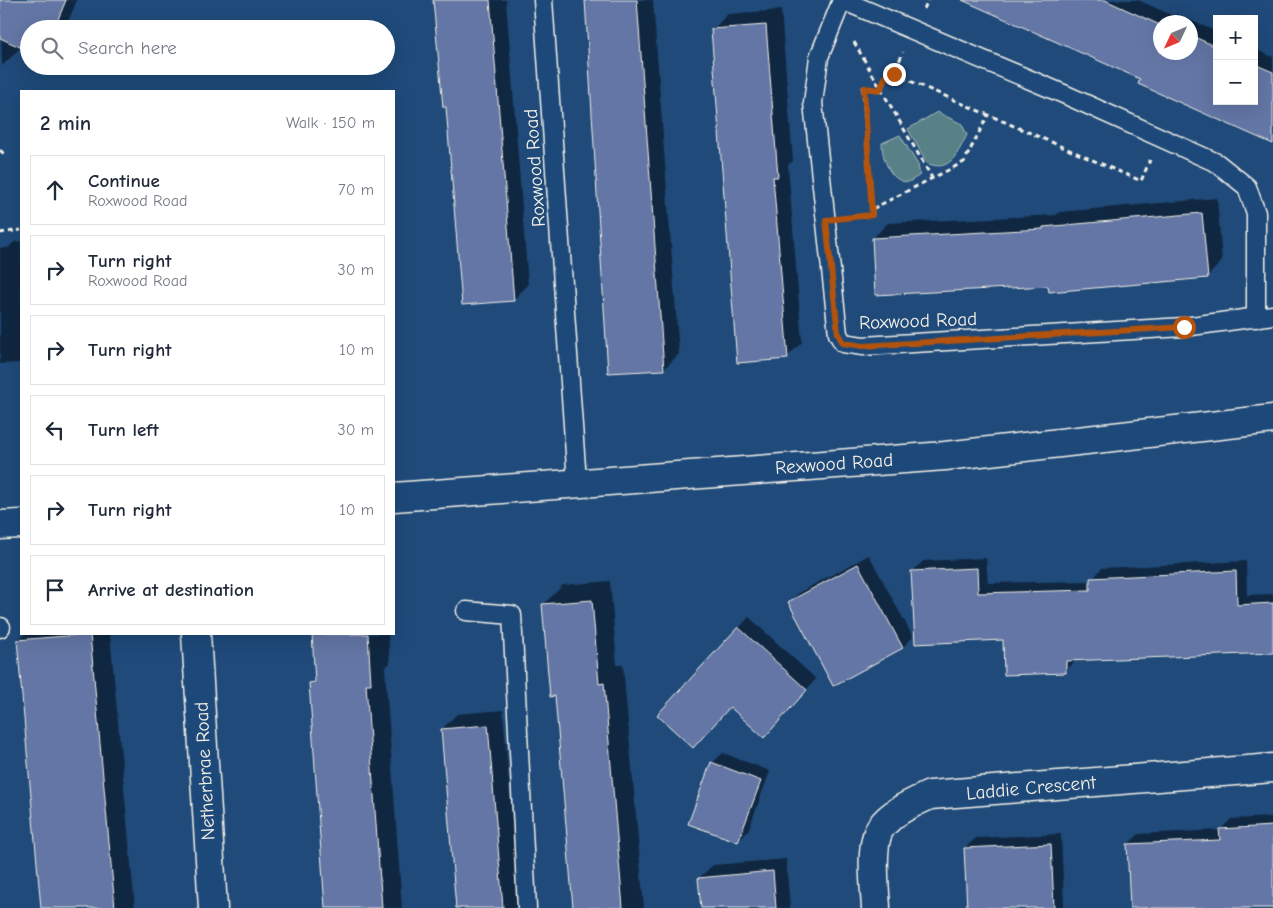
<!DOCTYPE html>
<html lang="en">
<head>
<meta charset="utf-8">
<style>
  :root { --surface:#fff; --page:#f6f6f7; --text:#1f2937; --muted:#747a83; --line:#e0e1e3 }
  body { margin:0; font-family:"Comic Neue",sans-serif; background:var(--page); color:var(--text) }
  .controls { position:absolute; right:15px; top:15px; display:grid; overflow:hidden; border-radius:0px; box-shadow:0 5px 20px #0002 }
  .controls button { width:45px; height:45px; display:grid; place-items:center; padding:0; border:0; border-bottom:1px solid var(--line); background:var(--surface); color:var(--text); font:25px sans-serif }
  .compass { position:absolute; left:1153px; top:15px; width:45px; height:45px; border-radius:50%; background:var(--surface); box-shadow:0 5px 20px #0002; rotate:226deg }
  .stop { position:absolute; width:15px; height:15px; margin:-11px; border:4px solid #b45309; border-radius:50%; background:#fff }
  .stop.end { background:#b45309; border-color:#fff; box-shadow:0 1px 5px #0008 }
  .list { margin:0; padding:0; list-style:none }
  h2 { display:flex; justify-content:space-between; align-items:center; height:65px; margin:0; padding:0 20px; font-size:21px }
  h2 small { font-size:16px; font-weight:400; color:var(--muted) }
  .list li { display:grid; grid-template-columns:32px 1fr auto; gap:15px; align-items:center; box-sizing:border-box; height:70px; margin:0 10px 10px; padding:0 10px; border:1px solid var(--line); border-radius:0px }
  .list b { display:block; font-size:19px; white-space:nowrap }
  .list p { margin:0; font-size:16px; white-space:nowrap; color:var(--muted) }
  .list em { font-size:16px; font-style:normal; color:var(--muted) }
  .icon { flex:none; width:28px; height:28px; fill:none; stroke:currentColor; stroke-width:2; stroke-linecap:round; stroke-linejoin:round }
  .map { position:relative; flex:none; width:1273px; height:908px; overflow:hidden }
  .search { position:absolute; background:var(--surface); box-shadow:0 5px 20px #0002; left:20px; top:20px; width:375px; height:55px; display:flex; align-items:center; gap:12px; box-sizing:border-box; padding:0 18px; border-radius:28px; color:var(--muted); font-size:19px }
  .panel { position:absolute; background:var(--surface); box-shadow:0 5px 20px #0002; left:20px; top:90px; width:375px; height:545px; border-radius:0px }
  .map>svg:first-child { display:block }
</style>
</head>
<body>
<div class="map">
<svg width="1273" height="908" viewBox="0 0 1273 908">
  <rect width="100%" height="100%" fill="#1f4a7a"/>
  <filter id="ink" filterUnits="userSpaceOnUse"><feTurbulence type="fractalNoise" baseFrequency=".02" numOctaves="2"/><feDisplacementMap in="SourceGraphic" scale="10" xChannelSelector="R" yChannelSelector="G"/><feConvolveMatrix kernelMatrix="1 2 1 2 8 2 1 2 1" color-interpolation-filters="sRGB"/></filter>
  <g filter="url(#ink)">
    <!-- green -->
    <g fill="#598187" stroke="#a6b9b8">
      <path d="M937,112l25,12 5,11c-9,17 -17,39 -40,28l-19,-34z"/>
      <path d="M900,135l18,30 2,10 -11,7c-19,1 -27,-24 -27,-39z"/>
    </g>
    <!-- shadow -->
    <g fill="#0007" fill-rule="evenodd">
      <polygon points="0,0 77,0 67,24 62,29 29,29 29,39 2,66"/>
      <polygon points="434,0 506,0 528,285 513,300 447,106"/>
      <polygon points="586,0 653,0 679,354 664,369"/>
      <path d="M965,0h173l36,16 2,-2 41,18v69h37v-52l19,8v86l-131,-64zM1160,22h30v30h-30z"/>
      <polygon points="781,10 793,161 788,165 802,342 787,357 712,30 728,14"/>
      <polygon points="1217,198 1222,261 1207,277 1049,285 873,238 888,223 1056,215 1059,212"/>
      <polygon points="21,241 21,363 0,364 0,248 8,248 14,242"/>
      <polygon points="869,555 913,637 903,647 834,684 790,602 800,592"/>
      <polygon points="986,558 988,583 1091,581 1102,568 1246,561 1247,595 1273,594 1273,651 1076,660 1065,672 1004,639 913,571 923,561"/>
      <polygon points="610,581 617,665 623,665 644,908 574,908 556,695 544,604 563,585"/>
      <polygon points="749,617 816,679 774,726 730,706 659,715"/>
      <polygon points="25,634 110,634 135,908 43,908 18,640"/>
      <polygon points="313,634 388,634 390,663 385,668 402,908 326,908 311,683 316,678"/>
      <polygon points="503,710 519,908 457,908 442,729 457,714"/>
      <polygon points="723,753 770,771 748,831 737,841 712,763"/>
      <polygon points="1273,817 1273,908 1131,908 1128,844 1139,834 1220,830 1231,819"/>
      <polygon points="1061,834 1064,904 1060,908 968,908 965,848 976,838"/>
      <polygon points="786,859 790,908 702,908 699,878 713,865"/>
    </g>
    <!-- building -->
    <g fill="#6476a5" stroke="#f4f1e8">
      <polygon points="0,0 66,0 54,29 29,29 22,48 0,38"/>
      <polygon points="433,0 490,0 514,301 462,305 446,107 443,107"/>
      <polygon points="585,0 637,0 664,370 608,373"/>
      <polygon points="962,0 1105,0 1160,25 1160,52 1190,52 1190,35 1217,47 1217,101 1254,101 1254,64 1273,72 1273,144 1138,84 1140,79"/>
      <polygon points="766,25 778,177 773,177 788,359 737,363 711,29"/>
      <polygon points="1202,213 1208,278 1049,292 1048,286 875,295 872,238 1043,229 1043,227"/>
      <polygon points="858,564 903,648 833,686 788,602"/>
      <polygon points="977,568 978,593 1090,590 1090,578 1236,571 1237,605 1273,603 1273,653 1066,661 1066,673 1004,675 1003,640 915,644 911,571"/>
      <polygon points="592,600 599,684 604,683 623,908 573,908 555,696 550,697 542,604"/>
      <polygon points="738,627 807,690 764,738 730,707 693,748 657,715"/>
      <polygon points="90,634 115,908 41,908 17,640"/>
      <polygon points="312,634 368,634 371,684 366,684 382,908 325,908 309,683 315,682"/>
      <polygon points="488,725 503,908 456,908 441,729"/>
      <polygon points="711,762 761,781 738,842 688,824"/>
      <polygon points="1273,826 1273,908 1130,908 1127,844 1220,840 1219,829"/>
      <polygon points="1051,844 1054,908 967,908 964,848"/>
      <polygon points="773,871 776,908 701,908 698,878"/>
    </g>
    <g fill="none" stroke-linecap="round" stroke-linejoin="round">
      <!-- service casing -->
      <g stroke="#f4f1e8" stroke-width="21">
        <g id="service">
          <polyline points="543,0 577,482"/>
          <polyline points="842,0 819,57 813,103 838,334 843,343 863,346 1184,327 1273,315"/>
          <polyline points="842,0 1066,95 1217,163 1247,187 1256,213 1256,318"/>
          <polyline points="466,611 512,615 527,908"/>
          <polyline points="0,628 1,627"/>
        </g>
      </g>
      <!-- minor casing -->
      <g stroke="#f4f1e8" stroke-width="31">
        <g id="minor">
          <polyline points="0,525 21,524"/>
          <path d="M876,908c-1,-20 -7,-64 5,-81 12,-16 32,-24 49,-32l343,-27"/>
        </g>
      </g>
      <!-- tertiary casing -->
      <g stroke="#f4f1e8" stroke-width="31">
        <g id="tertiary">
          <polyline points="394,497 945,456 1273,419"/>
          <polyline points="196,634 213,908"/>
        </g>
      </g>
      <!-- path -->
      <g stroke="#f4f1e8" stroke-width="3" stroke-dasharray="5 4" stroke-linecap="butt">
        <polyline points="924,9 928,0"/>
        <polyline points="854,42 932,178"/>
        <polyline points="894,74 1141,181 1150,160"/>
        <polyline points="0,150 5,155"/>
        <polyline points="872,209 863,88 880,90 888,71 894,74 903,52"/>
        <polyline points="852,217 872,215 872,209 964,162 988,115"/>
        <polyline points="0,233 21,230"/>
      </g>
      <!-- service -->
      <use href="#service" stroke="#1f4a7a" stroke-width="18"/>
      <!-- minor -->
      <use href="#minor" stroke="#1f4a7a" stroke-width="28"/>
      <!-- tertiary -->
      <use href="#tertiary" stroke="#1f4a7a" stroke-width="28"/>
    </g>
  </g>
  <g fill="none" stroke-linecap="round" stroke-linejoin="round" filter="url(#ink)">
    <!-- route -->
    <polyline stroke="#b45309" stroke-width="6" points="894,74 888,71 880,90 864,88 872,215 826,220 838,334 843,343 863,346 1184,327"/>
  </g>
  <g text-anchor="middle" stroke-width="4" stroke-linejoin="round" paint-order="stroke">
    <!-- street labels -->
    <g font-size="19" fill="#f4f1e8" stroke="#1f4a7a">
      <text transform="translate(534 168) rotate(-94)" y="7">Roxwood Road</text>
      <text transform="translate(918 320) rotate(-2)" y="7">Roxwood Road</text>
      <text transform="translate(834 463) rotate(-4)" y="7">Rexwood Road</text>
      <text transform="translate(204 771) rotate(-93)" y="7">Netherbrae Road</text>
      <text transform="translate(1031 787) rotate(-5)" y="7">Laddie Crescent</text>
    </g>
  </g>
</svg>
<div class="controls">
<button>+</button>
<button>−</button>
</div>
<svg class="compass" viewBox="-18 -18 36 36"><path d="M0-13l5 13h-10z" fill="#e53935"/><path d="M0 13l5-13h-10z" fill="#747a83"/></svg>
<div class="stop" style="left:1184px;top:327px"></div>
<div class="stop end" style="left:894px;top:74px"></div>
<div class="search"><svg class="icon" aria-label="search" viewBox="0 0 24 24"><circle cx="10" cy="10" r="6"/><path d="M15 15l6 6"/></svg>Search here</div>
<section class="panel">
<h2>2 min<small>Walk · 150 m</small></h2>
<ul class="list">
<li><svg class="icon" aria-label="ahead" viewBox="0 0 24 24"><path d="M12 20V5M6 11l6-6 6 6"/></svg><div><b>Continue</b><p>Roxwood Road</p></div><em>70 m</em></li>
<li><svg class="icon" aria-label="right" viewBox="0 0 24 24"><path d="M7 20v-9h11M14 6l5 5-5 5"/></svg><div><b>Turn right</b><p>Roxwood Road</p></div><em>30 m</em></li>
<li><svg class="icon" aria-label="right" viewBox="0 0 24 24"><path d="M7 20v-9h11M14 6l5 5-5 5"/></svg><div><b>Turn right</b></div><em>10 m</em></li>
<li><svg class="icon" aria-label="left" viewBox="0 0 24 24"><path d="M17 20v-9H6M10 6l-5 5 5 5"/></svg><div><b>Turn left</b></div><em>30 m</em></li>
<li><svg class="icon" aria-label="right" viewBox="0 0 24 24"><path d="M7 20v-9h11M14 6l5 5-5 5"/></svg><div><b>Turn right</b></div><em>10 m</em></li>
<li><svg class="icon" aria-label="arrive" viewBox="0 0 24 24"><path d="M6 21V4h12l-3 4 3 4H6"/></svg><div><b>Arrive at destination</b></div></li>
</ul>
</section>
</div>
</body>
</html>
